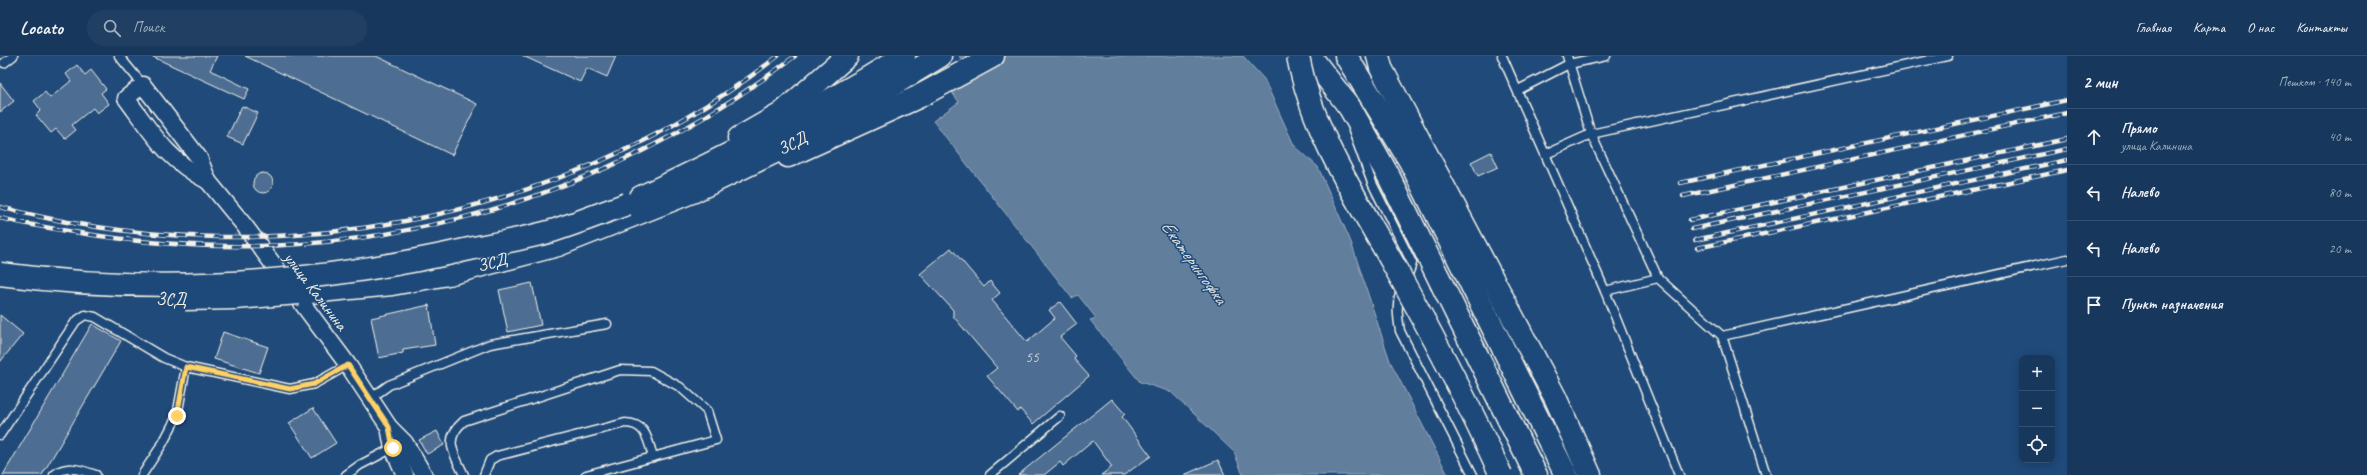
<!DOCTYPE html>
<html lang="ru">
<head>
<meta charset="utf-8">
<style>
  :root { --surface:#17385c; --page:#203f62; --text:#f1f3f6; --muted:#9eacbb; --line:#365272 }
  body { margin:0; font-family:Caveat,sans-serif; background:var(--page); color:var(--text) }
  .controls { position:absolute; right:12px; bottom:12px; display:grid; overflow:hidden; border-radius:8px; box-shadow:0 2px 10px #0003 }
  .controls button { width:36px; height:36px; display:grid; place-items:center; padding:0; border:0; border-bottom:1px solid var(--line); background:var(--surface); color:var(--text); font:20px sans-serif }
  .stop { position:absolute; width:12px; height:12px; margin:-9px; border:3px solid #ffd166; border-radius:50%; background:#fff }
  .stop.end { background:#ffd166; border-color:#fff; box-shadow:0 1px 4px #0008 }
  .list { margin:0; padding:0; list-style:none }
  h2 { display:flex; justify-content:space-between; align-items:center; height:52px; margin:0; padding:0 16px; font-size:17px }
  h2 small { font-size:13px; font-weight:400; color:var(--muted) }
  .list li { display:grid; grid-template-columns:26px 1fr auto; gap:12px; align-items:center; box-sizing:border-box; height:56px; padding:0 16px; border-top:1px solid var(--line) }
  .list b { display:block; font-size:15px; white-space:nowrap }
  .list p { margin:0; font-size:13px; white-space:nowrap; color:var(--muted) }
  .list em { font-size:13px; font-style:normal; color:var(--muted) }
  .icon { flex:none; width:22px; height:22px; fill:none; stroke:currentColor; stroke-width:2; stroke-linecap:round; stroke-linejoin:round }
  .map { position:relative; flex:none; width:2067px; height:419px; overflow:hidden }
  header { display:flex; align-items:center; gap:24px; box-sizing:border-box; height:56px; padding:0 20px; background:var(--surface); border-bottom:1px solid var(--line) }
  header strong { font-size:19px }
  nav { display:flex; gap:22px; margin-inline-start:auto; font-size:14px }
  .search { width:280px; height:36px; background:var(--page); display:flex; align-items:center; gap:10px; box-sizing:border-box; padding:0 14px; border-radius:22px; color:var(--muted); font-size:15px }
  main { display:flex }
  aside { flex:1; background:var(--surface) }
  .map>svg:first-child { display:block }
</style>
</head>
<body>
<header>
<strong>Locato</strong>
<div class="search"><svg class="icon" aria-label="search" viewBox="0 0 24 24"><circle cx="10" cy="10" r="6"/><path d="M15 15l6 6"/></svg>Поиск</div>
<nav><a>Главная</a><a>Карта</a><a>О нас</a><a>Контакты</a></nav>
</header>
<main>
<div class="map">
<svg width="2067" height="419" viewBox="0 0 2067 419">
  <rect width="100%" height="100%" fill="#1f4a7a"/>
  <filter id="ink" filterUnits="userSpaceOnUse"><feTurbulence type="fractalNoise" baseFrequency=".025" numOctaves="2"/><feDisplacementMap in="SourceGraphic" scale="8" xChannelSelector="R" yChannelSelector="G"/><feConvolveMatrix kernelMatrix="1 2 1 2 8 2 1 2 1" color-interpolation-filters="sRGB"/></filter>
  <g filter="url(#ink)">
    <!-- water -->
    <polygon fill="#627e9d" stroke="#9cacbb" points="959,0 1243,0 1264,23 1294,89 1318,111 1351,186 1390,305 1448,419 1243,419 1234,396 1171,336 1140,326 1090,264 1096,262 1078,239 1072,242 933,65 959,46 948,31 965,9"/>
    <!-- building -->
    <g fill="#4d6e92" stroke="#f4f1e8">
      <polygon points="151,0 217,0 210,14 249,33 244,43"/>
      <polygon points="245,0 376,0 477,48 452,99"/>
      <polygon points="523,0 616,0 607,21 587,12 580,26"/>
      <polygon points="77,9 85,19 91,14 106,33 101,37 109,48 97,57 93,52 72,69 76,74 65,83 56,73 51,77 36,59 41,54 34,45 45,36 50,42 71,25 66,18"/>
      <polygon points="0,27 14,45 0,56"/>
      <polygon points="242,50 258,57 243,88 227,81"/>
      <polygon points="1491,96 1498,111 1478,120 1471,106"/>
      <circle cx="263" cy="127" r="10"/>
      <polygon points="951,192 984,231 990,225 1000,237 992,244 1027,286 1055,262 1049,254 1060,246 1077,268 1060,281 1076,300 1074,303 1089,320 1033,368 1020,353 1018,356 987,320 997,312 953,260 953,254 920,218"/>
      <polygon points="532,227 541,269 508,276 499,234"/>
      <polygon points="429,249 435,289 403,294 403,297 379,302 371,262"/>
      <polygon points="0,259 23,278 0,306"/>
      <polygon points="92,268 121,285 42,419 3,419"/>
      <polygon points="223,276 268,291 259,317 214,303"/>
      <polygon points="1112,343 1125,358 1122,361 1151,400 1124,419 1101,419 1112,411 1093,385 1063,410 1060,406 1044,419 1018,419"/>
      <polygon points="313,352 336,387 312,402 289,367"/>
      <polygon points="437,375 444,389 427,398 419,384"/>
      <polygon points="1218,404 1225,419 1184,419"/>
    </g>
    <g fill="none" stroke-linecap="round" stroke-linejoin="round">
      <!-- lane casing -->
      <g stroke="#f4f1e8" stroke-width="11">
        <g id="lane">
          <polyline points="119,0 143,29"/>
          <polyline points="1502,0 1605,235 1679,419"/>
          <polyline points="1567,0 1591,78 1658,222"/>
          <polyline points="4,7 13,0"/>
          <polyline points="1518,34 1569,8 1606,0"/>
          <path d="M1353,75l19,52 40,80c-3,12 -8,19 -12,30 -4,13 -2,25 0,38l73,144"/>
          <polyline points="1546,98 1591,78 1948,0"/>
          <polyline points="1605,235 1658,222 1722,280"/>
          <polyline points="371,342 389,329 490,288 607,268"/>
          <polyline points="0,379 76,265 85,259 95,261 164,302 186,311 290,333 314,328 348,309"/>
          <path d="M54,419c13,-11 27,-5 42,0"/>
          <polyline points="142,419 163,387 177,360 186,311"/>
          <polyline points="346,419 360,409 393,392"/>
          <path d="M464,419c-10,-22 -22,-35 0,-54l156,-51 31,1 29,16 27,24 9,29 -130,35"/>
          <path d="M484,419l6,-15 7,-4 128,-33c21,0 23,17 28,34"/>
          <polyline points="990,419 1060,360"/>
          <polyline points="1766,419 1722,280 2067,203"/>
        </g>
      </g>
      <!-- street casing -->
      <g stroke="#f4f1e8" stroke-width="19">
        <g id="street">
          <path d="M143,29l56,73 9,23c-40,-20 -56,-48 -82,-83z"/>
          <polyline points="208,125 244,169 348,309 389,371 405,387 424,419"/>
          <polyline points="389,371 393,392 405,419"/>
        </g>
      </g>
      <!-- primary casing -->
      <g stroke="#f4f1e8" stroke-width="25">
        <g id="primary">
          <polyline points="1310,0 1350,52 1388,119 1536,419"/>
          <polyline points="1346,0 1410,105 1566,419"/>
          <polyline points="1378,0 1381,12 1555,341 1590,419"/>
          <polyline points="739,82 781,58 847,0"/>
          <polyline points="788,100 918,41 993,0"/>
        </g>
      </g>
      <!-- highway casing -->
      <g stroke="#f4f1e8" stroke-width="25">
        <g id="highway">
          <path d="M641,141c90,-42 178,-88 263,-141"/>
          <polyline points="299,237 392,228 448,218 558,189 692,136 783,92 823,71 940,0"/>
        </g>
      </g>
      <!-- lane -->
      <use href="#lane" stroke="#1f4a7a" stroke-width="8"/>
      <!-- street -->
      <use href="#street" stroke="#1f4a7a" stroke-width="16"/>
      <!-- primary -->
      <use href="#primary" stroke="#1f4a7a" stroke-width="22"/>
      <!-- highway -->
      <use href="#highway" stroke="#1f4a7a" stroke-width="22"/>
      <!-- rail casing -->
      <g stroke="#f4f1e8" stroke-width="4.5">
        <g id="rail">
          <polyline points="1680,127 2067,44"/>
          <polyline points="1683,140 2067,57"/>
          <path d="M0,151c264,70 561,17 778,-151"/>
          <path d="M0,162c33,8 66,13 100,18 249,37 495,-28 695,-180"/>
          <polyline points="1690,164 2067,83"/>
          <polyline points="1692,173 2067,93"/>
          <polyline points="1695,184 2067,104"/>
          <polyline points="1697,192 2067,114"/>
        </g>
      </g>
      <!-- rail -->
      <use href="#rail" stroke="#1f4a7a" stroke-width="3" stroke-dasharray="9" stroke-linecap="butt"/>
      <!-- primary-bridge casing -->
      <g stroke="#f4f1e8" stroke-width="25" stroke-linecap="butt">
        <path id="primary-bridge" d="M1298,0c14,75 57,140 94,206 38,68 77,142 109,213"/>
      </g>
      <!-- highway-bridge casing -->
      <g stroke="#f4f1e8" stroke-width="25" stroke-linecap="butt">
        <g id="highway-bridge">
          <path d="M0,218c157,21 319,10 474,-26 26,-5 53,-10 78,-17 25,-8 50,-18 75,-27"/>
          <polyline points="185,243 235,242 299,237"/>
        </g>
      </g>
      <!-- primary-bridge -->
      <use href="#primary-bridge" stroke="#1f4a7a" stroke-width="22"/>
      <!-- highway-bridge -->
      <use href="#highway-bridge" stroke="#1f4a7a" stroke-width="22"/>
    </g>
  </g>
  <g fill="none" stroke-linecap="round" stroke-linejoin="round" filter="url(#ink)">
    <!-- route -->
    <polyline stroke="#ffd166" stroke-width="5" points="177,360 186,311 290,333 314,328 348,309 389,371 393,392"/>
  </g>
  <g text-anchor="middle" stroke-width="3" stroke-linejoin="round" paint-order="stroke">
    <!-- number labels -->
    <g font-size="15" fill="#cad0d2">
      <text x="1032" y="306">55</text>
    </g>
    <!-- street labels -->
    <g font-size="17" fill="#f4f1e8" stroke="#1f4a7a">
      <text transform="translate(792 87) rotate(-27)" y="6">ЗСД</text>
      <text transform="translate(492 206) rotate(-15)" y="6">ЗСД</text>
      <text transform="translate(316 235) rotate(53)" y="6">улица Калинина</text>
      <text x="171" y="249">ЗСД</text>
    </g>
    <!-- water labels -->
    <g font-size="18" font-style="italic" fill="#dee0dd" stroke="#1f4a7a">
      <text transform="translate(1194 206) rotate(54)" y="6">Екатерингофка</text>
    </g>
  </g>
</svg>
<div class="controls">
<button>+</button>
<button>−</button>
<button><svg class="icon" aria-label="locate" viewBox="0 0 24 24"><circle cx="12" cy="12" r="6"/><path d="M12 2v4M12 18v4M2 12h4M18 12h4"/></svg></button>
</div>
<div class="stop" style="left:393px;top:392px"></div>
<div class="stop end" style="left:177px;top:360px"></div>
</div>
<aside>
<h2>2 мин<small>Пешком · 140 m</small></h2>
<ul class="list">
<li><svg class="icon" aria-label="ahead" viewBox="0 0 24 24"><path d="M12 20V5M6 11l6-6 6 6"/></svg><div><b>Прямо</b><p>улица Калинина</p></div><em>40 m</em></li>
<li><svg class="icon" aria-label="left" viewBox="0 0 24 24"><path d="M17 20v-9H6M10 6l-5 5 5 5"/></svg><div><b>Налево</b></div><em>80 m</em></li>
<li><svg class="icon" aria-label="left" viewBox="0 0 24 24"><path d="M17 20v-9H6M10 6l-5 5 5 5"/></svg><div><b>Налево</b></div><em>20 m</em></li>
<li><svg class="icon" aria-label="arrive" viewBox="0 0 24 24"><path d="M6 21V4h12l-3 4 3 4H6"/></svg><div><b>Пункт назначения</b></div></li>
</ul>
</aside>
</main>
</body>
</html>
